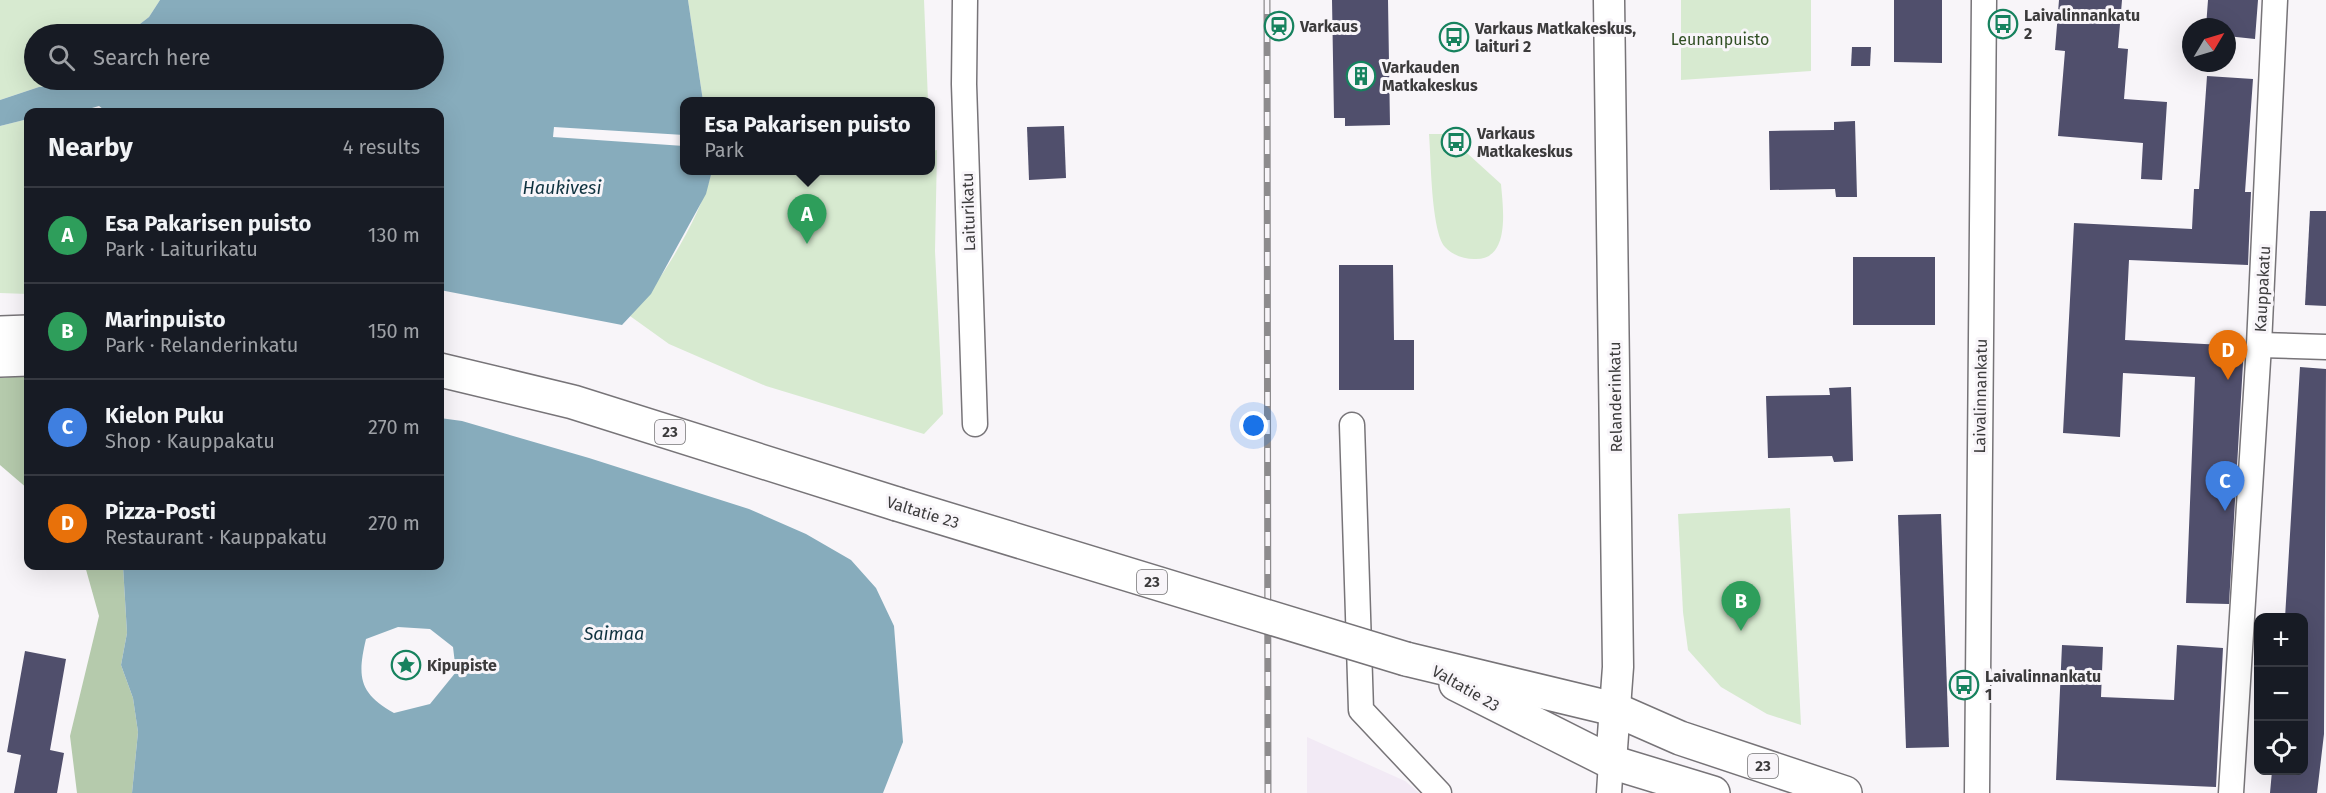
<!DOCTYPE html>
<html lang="en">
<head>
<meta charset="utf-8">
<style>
  :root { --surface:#171b24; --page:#20242c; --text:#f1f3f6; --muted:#9ea1a6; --line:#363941; --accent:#16825e }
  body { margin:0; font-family:"Fira Sans",sans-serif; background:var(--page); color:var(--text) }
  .controls { position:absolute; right:18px; bottom:18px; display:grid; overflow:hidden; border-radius:12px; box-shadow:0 6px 24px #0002 }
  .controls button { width:54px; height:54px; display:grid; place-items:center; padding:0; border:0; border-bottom:2px solid var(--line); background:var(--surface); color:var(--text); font:30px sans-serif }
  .compass { position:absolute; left:2182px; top:18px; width:54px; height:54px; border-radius:50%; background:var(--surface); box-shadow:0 6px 24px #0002; rotate:52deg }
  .you { position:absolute; left:1254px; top:426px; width:21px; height:21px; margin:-15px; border:4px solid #fff; border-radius:50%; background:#1a73e8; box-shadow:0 0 0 9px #1a73e833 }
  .badge { display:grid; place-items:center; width:39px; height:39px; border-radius:50%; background:var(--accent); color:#fff; font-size:20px; font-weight:700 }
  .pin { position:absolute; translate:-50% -50px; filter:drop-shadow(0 2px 3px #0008) }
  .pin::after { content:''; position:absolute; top:32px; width:21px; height:18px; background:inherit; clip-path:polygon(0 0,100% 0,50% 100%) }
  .popup { position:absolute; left:680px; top:97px; width:255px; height:78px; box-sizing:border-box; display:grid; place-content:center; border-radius:12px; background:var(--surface); filter:drop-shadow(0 2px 4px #0005); font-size:20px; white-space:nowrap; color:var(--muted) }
  .popup b { font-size:22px; color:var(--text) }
  .popup::after { content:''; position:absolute; left:50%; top:100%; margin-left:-12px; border:12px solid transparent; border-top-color:var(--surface) }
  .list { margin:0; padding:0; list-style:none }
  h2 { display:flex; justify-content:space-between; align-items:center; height:78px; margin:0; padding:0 24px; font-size:26px }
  h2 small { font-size:20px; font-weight:400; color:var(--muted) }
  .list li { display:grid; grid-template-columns:39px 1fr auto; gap:18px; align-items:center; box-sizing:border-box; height:96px; padding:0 24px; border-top:2px solid var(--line) }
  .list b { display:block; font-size:22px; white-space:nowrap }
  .list p { margin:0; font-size:20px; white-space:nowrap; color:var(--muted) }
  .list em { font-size:20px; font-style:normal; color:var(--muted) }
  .icon { flex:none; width:33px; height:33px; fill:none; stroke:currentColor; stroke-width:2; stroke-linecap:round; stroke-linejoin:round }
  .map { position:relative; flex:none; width:2326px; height:793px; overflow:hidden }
  .search { position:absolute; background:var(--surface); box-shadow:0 6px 24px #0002; left:24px; top:24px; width:420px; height:66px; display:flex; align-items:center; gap:15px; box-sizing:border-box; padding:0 21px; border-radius:33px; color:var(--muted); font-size:22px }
  .panel { position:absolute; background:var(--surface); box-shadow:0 6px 24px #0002; left:24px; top:108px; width:420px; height:462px; border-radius:12px }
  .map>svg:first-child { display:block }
</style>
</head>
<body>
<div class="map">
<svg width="2326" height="793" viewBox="0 0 2326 793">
  <rect width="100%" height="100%" fill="#f8f5f9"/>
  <!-- built -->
  <polygon fill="#f2eaf5" points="1307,737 1405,781 1419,793 1307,793"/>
  <!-- green -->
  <g fill="#d7ead0">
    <polygon points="0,0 160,0 149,17 127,34 34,34 34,80 83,80 79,84 39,87 0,100"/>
    <polygon points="688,0 924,0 928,101 703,101"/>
    <polygon points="1681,0 1811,0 1811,71 1681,80"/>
    <polygon points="28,119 28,294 0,293 0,126"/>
    <path d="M1429,134h17l55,50c2,24 10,77 -27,75 -10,0 -22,-4 -29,-12 -14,-16 -14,-90 -16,-113z"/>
    <path d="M930,143v8l7,-1 -2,101 8,163 -19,20 -158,-48 -97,-42 -39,-28c32,-35 71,-100 82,-145l218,-1z"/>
    <polygon points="1790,508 1801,725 1767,714 1721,687 1688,650 1683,612 1678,514"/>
  </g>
  <!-- forest -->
  <g fill="#b5caac">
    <polygon points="28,375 28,489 0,465 0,378"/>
    <polygon points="85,566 123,566 127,633 121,665 133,698 138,732 132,793 77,793 70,736 99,616"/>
  </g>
  <!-- water -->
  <g fill="#87acbc" fill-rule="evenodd">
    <polygon points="160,0 688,0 703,101 684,101 684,170 712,171 706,194 651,294 622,325 440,290 440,112 107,112 99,106 78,112 28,112 28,119 0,126 0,100 39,87 79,84 83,80 434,80 434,34 127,34 149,17"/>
    <path d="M440,418l22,3 127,37 160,51 57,25 45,26 25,28 18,38 9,116 -20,51h-751l6,-61 -5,-34 -12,-33 6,-32 -4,-67h317zM398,627l32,2 23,18 3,25 -26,32 -36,9c-35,-20 -37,-36 -28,-74z"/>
  </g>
  <!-- pier -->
  <polygon fill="#f8f5f9" points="554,127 684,135 684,146 553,137"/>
  <!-- building -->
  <g fill="#504f6c">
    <polygon points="1332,0 1388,0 1390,125 1345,126 1345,118 1334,118"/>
    <polygon points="1894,0 1942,0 1942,63 1894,62"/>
    <polygon points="2059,0 2122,0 2118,48 2128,49 2124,99 2167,102 2162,180 2141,179 2143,143 2058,136 2065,51 2055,50"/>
    <polygon points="2208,0 2258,0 2255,39 2227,36 2227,27 2206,27"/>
    <polygon points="1852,47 1871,47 1870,66 1851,66"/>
    <polygon points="2207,76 2253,79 2245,192 2251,192 2248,265 2129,260 2125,340 2244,346 2229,604 2186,603 2195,377 2123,373 2120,437 2063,433 2074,223 2192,229 2194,189 2199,189"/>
    <polygon points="1855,121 1857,197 1836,197 1835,189 1770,190 1769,131 1834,130 1834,122"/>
    <polygon points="1064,126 1066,178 1029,180 1027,127"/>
    <polygon points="2310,211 2326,211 2326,306 2305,305"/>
    <rect x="1853" y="257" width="82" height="68"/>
    <polygon points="1339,265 1393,265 1394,340 1414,340 1414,390 1339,390"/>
    <polygon points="2300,367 2326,369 2324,734 2317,793 2270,793 2272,771 2304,771 2304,618 2285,618"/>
    <polygon points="1851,387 1853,461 1834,462 1832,456 1768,458 1766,396 1830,395 1829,388"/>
    <polygon points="1941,514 1949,747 1906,748 1898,515"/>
    <polygon points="2062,645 2103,647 2101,697 2174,700 2177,645 2223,648 2216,787 2056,780"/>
    <polygon points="25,651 66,659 50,750 64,753 57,793 14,793 21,755 7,752"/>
  </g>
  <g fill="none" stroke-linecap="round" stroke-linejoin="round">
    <!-- minor casing -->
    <g stroke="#777478" stroke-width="27">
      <g id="minor">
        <polyline points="965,0 964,84 975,424"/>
        <polyline points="2259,345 2326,347"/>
        <polyline points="1352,425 1361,710 1439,793"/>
        <polyline points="1609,793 1611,762"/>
        <polyline points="1977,793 1984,0"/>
        <polyline points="2231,793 2259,345 2275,0"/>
      </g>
    </g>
    <!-- major casing -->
    <g stroke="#777478" stroke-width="33">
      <polyline id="major" points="1609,0 1618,667 1611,762"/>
    </g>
    <!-- highway casing -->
    <g stroke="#777478" stroke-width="36">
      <g id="highway">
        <polyline points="0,333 28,332"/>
        <polyline points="0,360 28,359"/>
        <polyline points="440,370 573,402 897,504"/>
        <polyline points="1406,659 1614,709 1680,738 1845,793"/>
        <polyline points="1456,684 1611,762 1713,793"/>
      </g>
    </g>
    <!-- minor -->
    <use href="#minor" stroke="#fff" stroke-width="24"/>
    <!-- major -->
    <use href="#major" stroke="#fff" stroke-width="30"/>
    <!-- highway -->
    <use href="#highway" stroke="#fff" stroke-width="33"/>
    <!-- rail casing -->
    <g stroke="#8d8b8d" stroke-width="7">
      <polyline id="rail" points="1267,0 1268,793"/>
    </g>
    <!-- rail -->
    <use href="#rail" stroke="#f8f5f9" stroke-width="4.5" stroke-dasharray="14" stroke-linecap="butt"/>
    <!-- highway-bridge casing -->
    <g stroke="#777478" stroke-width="36" stroke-linecap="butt">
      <polyline id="highway-bridge" points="897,504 1406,659"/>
    </g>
    <!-- highway-bridge -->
    <use href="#highway-bridge" stroke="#fff" stroke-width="33"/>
  </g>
  <!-- icons -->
  <defs>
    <g id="bus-ring" transform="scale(1.5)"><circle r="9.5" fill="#f8f5f9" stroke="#16825e" stroke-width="1.5"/><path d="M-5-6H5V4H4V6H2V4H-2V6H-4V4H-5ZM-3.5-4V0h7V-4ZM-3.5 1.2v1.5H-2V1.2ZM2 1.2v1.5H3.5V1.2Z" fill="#16825e"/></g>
    <g id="station-ring" transform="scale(1.5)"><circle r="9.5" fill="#f8f5f9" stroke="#16825e" stroke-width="1.5"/><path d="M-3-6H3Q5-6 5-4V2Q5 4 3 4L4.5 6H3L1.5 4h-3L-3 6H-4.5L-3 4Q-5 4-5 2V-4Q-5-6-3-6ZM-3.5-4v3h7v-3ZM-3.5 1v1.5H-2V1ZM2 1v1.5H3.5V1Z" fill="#16825e"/></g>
    <g id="building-ring" transform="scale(1.5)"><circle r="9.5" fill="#f8f5f9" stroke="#16825e" stroke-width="1.5"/><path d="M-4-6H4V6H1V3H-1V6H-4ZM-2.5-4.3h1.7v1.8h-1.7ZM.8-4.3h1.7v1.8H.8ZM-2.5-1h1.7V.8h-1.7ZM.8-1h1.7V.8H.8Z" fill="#16825e"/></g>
    <g id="sight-ring" transform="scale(1.5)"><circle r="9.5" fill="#f8f5f9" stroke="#16825e" stroke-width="1.5"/><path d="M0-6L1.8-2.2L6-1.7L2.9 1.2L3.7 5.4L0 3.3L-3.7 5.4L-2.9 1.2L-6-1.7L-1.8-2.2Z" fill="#16825e"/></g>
  </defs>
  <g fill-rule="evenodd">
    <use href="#bus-ring" x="2003" y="24"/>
    <use href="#station-ring" x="1279" y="26"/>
    <use href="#bus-ring" x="1454" y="37"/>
    <use href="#building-ring" x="1361" y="76"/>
    <use href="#bus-ring" x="1456" y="142"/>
    <use href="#sight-ring" x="406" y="665"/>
    <use href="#bus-ring" x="1964" y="685"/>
  </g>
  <g text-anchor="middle" stroke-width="6" stroke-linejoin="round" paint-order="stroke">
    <!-- shield labels -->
    <g fill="#f8f5f9" stroke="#747375" stroke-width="1.5">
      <rect x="655" y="420" width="30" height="24" rx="4.5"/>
      <rect x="1137" y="570" width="30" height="24" rx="4.5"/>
      <rect x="1748" y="754" width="30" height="24" rx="4.5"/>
    </g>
    <g font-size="15" font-weight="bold" fill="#3c3b3c">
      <text x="670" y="437">23</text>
      <text x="1152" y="587">23</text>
      <text x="1763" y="771">23</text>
    </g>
    <!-- poi labels -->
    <g font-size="16" font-weight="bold" fill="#3c3b3c" stroke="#f8f5f9" text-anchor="start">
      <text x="2024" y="21">Laivalinnankatu<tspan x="2024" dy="18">2</tspan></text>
      <text x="1300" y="32">Varkaus</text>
      <text x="1475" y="34">Varkaus Matkakeskus,<tspan x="1475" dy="18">laituri 2</tspan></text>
      <text x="1382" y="73">Varkauden<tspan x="1382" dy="18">Matkakeskus</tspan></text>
      <text x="1477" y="139">Varkaus<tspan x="1477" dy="18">Matkakeskus</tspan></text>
      <text x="427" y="671">Kipupiste</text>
      <text x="1985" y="682">Laivalinnankatu<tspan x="1985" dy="18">1</tspan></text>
    </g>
    <!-- park labels -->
    <g font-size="16" fill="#304e23" stroke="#f8f5f9">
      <text x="1720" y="45">Leunanpuisto</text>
    </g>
    <!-- street labels -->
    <g font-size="16" fill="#3c3b3c" stroke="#f8f5f9">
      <text transform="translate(968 212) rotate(-92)" y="6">Laiturikatu</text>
      <text transform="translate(2262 289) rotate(-87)" y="6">Kauppakatu</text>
      <text transform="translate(1980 396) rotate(-89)" y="6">Laivalinnankatu</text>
      <text transform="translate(1615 397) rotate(-91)" y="6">Relanderinkatu</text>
      <text transform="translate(923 512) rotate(17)" y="6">Valtatie 23</text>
      <text transform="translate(1466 688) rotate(30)" y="6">Valtatie 23</text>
    </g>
    <!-- water labels -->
    <g font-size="18" font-style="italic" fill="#0f323f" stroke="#f8f5f9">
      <text x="562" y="194">Haukivesi</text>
      <text x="614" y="640">Saimaa</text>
    </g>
  </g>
</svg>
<div class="controls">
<button>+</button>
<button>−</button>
<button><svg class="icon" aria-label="locate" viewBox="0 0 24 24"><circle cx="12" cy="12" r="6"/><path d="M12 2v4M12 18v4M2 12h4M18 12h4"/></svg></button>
</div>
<svg class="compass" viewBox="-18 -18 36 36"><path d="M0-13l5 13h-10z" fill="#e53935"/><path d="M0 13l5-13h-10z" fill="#9ea1a6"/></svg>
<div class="you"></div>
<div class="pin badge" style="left:807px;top:244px;background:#2e9e5b">A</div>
<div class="popup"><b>Esa Pakarisen puisto</b>Park</div>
<div class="pin badge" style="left:1741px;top:631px;background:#2e9e5b">B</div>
<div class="pin badge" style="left:2225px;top:511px;background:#3f7fe0">C</div>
<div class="pin badge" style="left:2228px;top:380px;background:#e8710a">D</div>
<div class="search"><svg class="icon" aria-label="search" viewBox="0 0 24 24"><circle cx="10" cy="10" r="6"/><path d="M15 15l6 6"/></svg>Search here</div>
<section class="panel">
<h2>Nearby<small>4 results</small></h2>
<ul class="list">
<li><span class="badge" style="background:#2e9e5b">A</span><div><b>Esa Pakarisen puisto</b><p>Park · Laiturikatu</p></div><em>130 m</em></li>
<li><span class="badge" style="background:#2e9e5b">B</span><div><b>Marinpuisto</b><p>Park · Relanderinkatu</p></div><em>150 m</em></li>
<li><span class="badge" style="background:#3f7fe0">C</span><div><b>Kielon Puku</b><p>Shop · Kauppakatu</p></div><em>270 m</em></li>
<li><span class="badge" style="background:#e8710a">D</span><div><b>Pizza-Posti</b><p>Restaurant · Kauppakatu</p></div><em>270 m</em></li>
</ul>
</section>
</div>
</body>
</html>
